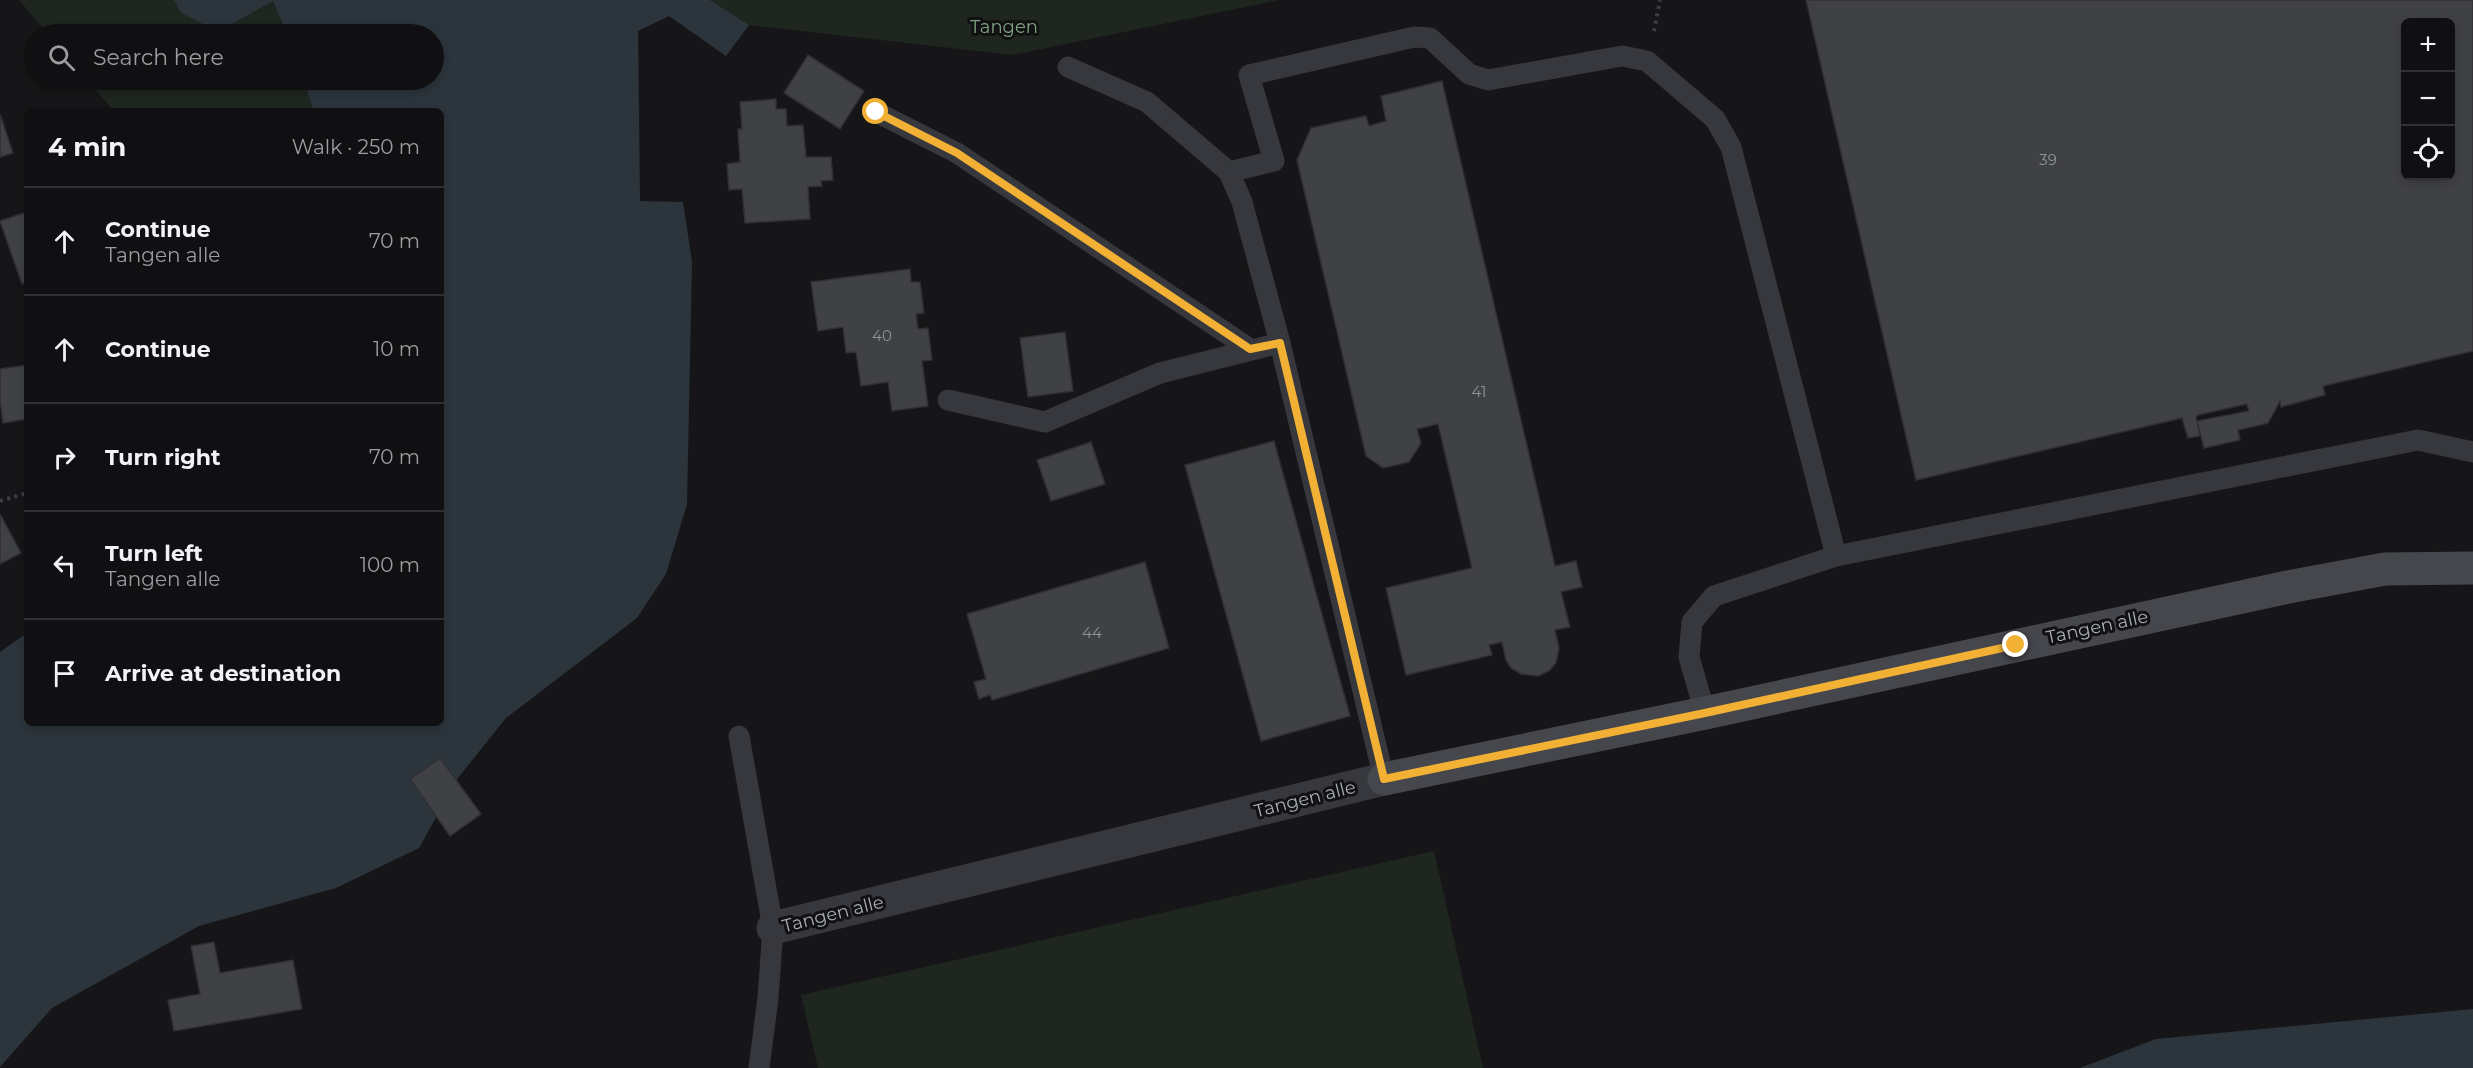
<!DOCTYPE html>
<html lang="en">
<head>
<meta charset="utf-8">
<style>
  :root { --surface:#101012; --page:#1e1e20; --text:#f1f3f6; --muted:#9c9d9f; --line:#303032 }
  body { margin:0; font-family:Montserrat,sans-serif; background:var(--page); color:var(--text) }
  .controls { position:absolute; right:18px; top:18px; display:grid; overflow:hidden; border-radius:9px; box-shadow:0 3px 9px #0003 }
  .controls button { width:54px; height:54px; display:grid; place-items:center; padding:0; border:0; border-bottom:2px solid var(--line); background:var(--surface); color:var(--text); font:30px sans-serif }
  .stop { position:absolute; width:18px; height:18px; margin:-14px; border:4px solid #f2b134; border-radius:50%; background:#fff }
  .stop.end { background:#f2b134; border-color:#fff; box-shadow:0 2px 6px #0008 }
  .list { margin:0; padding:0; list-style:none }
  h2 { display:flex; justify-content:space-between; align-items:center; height:78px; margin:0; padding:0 24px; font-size:26px }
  h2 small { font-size:20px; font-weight:400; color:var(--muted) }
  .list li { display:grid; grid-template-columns:39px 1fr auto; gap:18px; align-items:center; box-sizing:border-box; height:108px; padding:0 24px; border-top:2px solid var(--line) }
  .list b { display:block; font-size:22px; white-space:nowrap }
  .list p { margin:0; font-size:20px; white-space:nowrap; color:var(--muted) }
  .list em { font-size:20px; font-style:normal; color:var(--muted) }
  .icon { flex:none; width:33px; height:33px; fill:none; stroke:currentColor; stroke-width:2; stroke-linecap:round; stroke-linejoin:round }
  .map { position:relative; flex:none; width:2473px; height:1068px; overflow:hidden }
  .search { position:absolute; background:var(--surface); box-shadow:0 3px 9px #0003; left:24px; top:24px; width:420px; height:66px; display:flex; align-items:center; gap:15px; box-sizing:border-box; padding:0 21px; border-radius:33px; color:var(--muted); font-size:22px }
  .panel { position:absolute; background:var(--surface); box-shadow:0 3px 9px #0003; left:24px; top:108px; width:420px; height:618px; border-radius:9px }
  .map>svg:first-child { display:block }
</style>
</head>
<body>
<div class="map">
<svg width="2473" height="1068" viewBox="0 0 2473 1068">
  <rect width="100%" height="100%" fill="#161618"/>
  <!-- green -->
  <g fill="#1e261f">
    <polygon points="19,0 174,0 181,13 218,32 273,1 287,34 48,34"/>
    <polygon points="710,0 1279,0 1012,55 749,25"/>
    <polygon points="87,80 303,80 314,111 114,111"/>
    <polygon points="1434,851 1483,1068 818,1068 801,995"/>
  </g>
  <!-- water -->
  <g fill="#2c353c">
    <polygon points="174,0 710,0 749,25 726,56 669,16 638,31 640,201 683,202 692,262 687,504 666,574 637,618 506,718 458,778 419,848 336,888 199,926 52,1008 0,1067 0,652 27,633 27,723 441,723 441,111 314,111 303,80 434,80 434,34 287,34 273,1 218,32 181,13"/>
    <polygon points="2473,1009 2473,1068 2080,1068 2156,1039"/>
  </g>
  <!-- building -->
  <g fill="#404145" stroke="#303034" stroke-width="1.5" fill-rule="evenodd">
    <path d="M1806,0h667v351l-150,35 2,9 -44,12 -1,-6 -12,22 -30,7 2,10 -36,8 -7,-27 52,-10 -2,-7 -49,11 -2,2 4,19 -12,2 -6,-20 -266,62zM2406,22h44v154h-44z"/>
    <polygon points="808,55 864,91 840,129 784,93"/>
    <polygon points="1442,81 1555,566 1576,561 1582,587 1561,592 1570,627 1555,630 1559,648 1556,663 1549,671 1538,676 1521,674 1511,668 1506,660 1502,642 1489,645 1492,655 1406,675 1386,588 1472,568 1438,424 1417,429 1421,443 1409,462 1383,468 1366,456 1297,160 1311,128 1366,116 1369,126 1386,121 1381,96"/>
    <polygon points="776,99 776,109 786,109 787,126 803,125 806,157 831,157 833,180 821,181 822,186 808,187 810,219 745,223 742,189 729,190 727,164 740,162 738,129 742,129 740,102"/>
    <polygon points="0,114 13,153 0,157"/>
    <polygon points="27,212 27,282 22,284 0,221"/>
    <polygon points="910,269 911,282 920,282 924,313 916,314 918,329 928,328 932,360 922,361 928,406 892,411 888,382 861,386 856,352 846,353 843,327 818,331 811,282"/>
    <polygon points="1065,332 1073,391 1028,397 1020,338"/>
    <polygon points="27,365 27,419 3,423 0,400 0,369"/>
    <polygon points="1274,441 1350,716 1261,741 1185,465"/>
    <polygon points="1091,442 1105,484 1051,501 1037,460"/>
    <polygon points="0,514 21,553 0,564"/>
    <polygon points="1145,562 1169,648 992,700 990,695 979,699 974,682 986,679 967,614"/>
    <polygon points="440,758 481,814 450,836 410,779"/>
    <polygon points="214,942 220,973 293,960 302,1009 174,1031 168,1000 200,994 191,946"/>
  </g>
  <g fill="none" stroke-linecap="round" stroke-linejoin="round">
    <!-- path -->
    <g stroke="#3d3f44" stroke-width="4" stroke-dasharray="3 4.5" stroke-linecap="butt">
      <polyline points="1654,31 1660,0"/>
      <polyline points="0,501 27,493"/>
    </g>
    <!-- service -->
    <g stroke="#37383d" stroke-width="21">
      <polyline points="1068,67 1147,102 1229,172 1242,202 1280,343 1384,779"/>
      <polyline points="876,112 957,153 1250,349"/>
      <polyline points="1229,172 1274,161 1249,75 1414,37 1430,38 1469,74 1488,80 1622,56 1647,61 1715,119 1731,147 1836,556"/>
      <polyline points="948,400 1045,422 1160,373 1280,343"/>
      <polyline points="1705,713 1689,657 1692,622 1714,596 1836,556 2418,440 2473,452"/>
      <polyline points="739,736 773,928 768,998 759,1068"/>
    </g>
    <!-- minor -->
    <polyline stroke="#37383d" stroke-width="33" points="773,928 1384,779"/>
    <!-- secondary -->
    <polyline stroke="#45474d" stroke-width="33" points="1384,779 1705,713 2288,587 2385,569 2473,568"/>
  </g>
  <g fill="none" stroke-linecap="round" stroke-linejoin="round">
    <!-- route -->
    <polyline stroke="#f2b134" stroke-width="8" points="876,112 957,153 1250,349 1280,343 1384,779 1705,713 2016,645"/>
  </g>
  <g text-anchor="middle" stroke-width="6" stroke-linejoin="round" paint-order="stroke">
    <!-- number labels -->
    <g font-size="15" fill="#8e929b">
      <text x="2048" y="165">39</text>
      <text x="882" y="341">40</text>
      <text x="1479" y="397">41</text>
      <text x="1092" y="638">44</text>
    </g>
    <!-- park labels -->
    <g font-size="18" fill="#7fa381" stroke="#111113">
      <text x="1004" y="33">Tangen</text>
    </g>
    <!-- street labels -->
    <g font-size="18" fill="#a8adb8" stroke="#111113">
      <text transform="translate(2097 627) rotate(-12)" y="6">Tangen alle</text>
      <text transform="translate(1305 799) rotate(-14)" y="6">Tangen alle</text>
      <text transform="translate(833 914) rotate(-14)" y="6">Tangen alle</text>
    </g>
  </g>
</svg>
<div class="controls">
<button>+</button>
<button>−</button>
<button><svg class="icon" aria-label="locate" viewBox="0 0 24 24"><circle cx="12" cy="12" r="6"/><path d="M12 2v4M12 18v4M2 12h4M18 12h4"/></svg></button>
</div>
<div class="stop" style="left:876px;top:112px"></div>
<div class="stop end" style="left:2016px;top:645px"></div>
<div class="search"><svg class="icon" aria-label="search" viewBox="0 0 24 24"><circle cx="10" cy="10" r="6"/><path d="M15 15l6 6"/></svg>Search here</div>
<section class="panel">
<h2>4 min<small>Walk · 250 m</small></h2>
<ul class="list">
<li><svg class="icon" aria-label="ahead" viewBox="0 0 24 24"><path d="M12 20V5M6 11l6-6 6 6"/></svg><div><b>Continue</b><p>Tangen alle</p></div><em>70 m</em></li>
<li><svg class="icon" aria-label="ahead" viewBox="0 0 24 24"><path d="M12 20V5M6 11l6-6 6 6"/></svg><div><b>Continue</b></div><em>10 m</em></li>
<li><svg class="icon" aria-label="right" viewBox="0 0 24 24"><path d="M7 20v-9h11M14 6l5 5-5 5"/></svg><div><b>Turn right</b></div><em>70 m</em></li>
<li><svg class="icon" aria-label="left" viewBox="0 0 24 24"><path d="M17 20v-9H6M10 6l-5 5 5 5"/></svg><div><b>Turn left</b><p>Tangen alle</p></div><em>100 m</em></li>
<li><svg class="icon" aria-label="arrive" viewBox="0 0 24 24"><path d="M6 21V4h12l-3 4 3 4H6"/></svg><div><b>Arrive at destination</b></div></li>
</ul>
</section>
</div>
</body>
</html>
